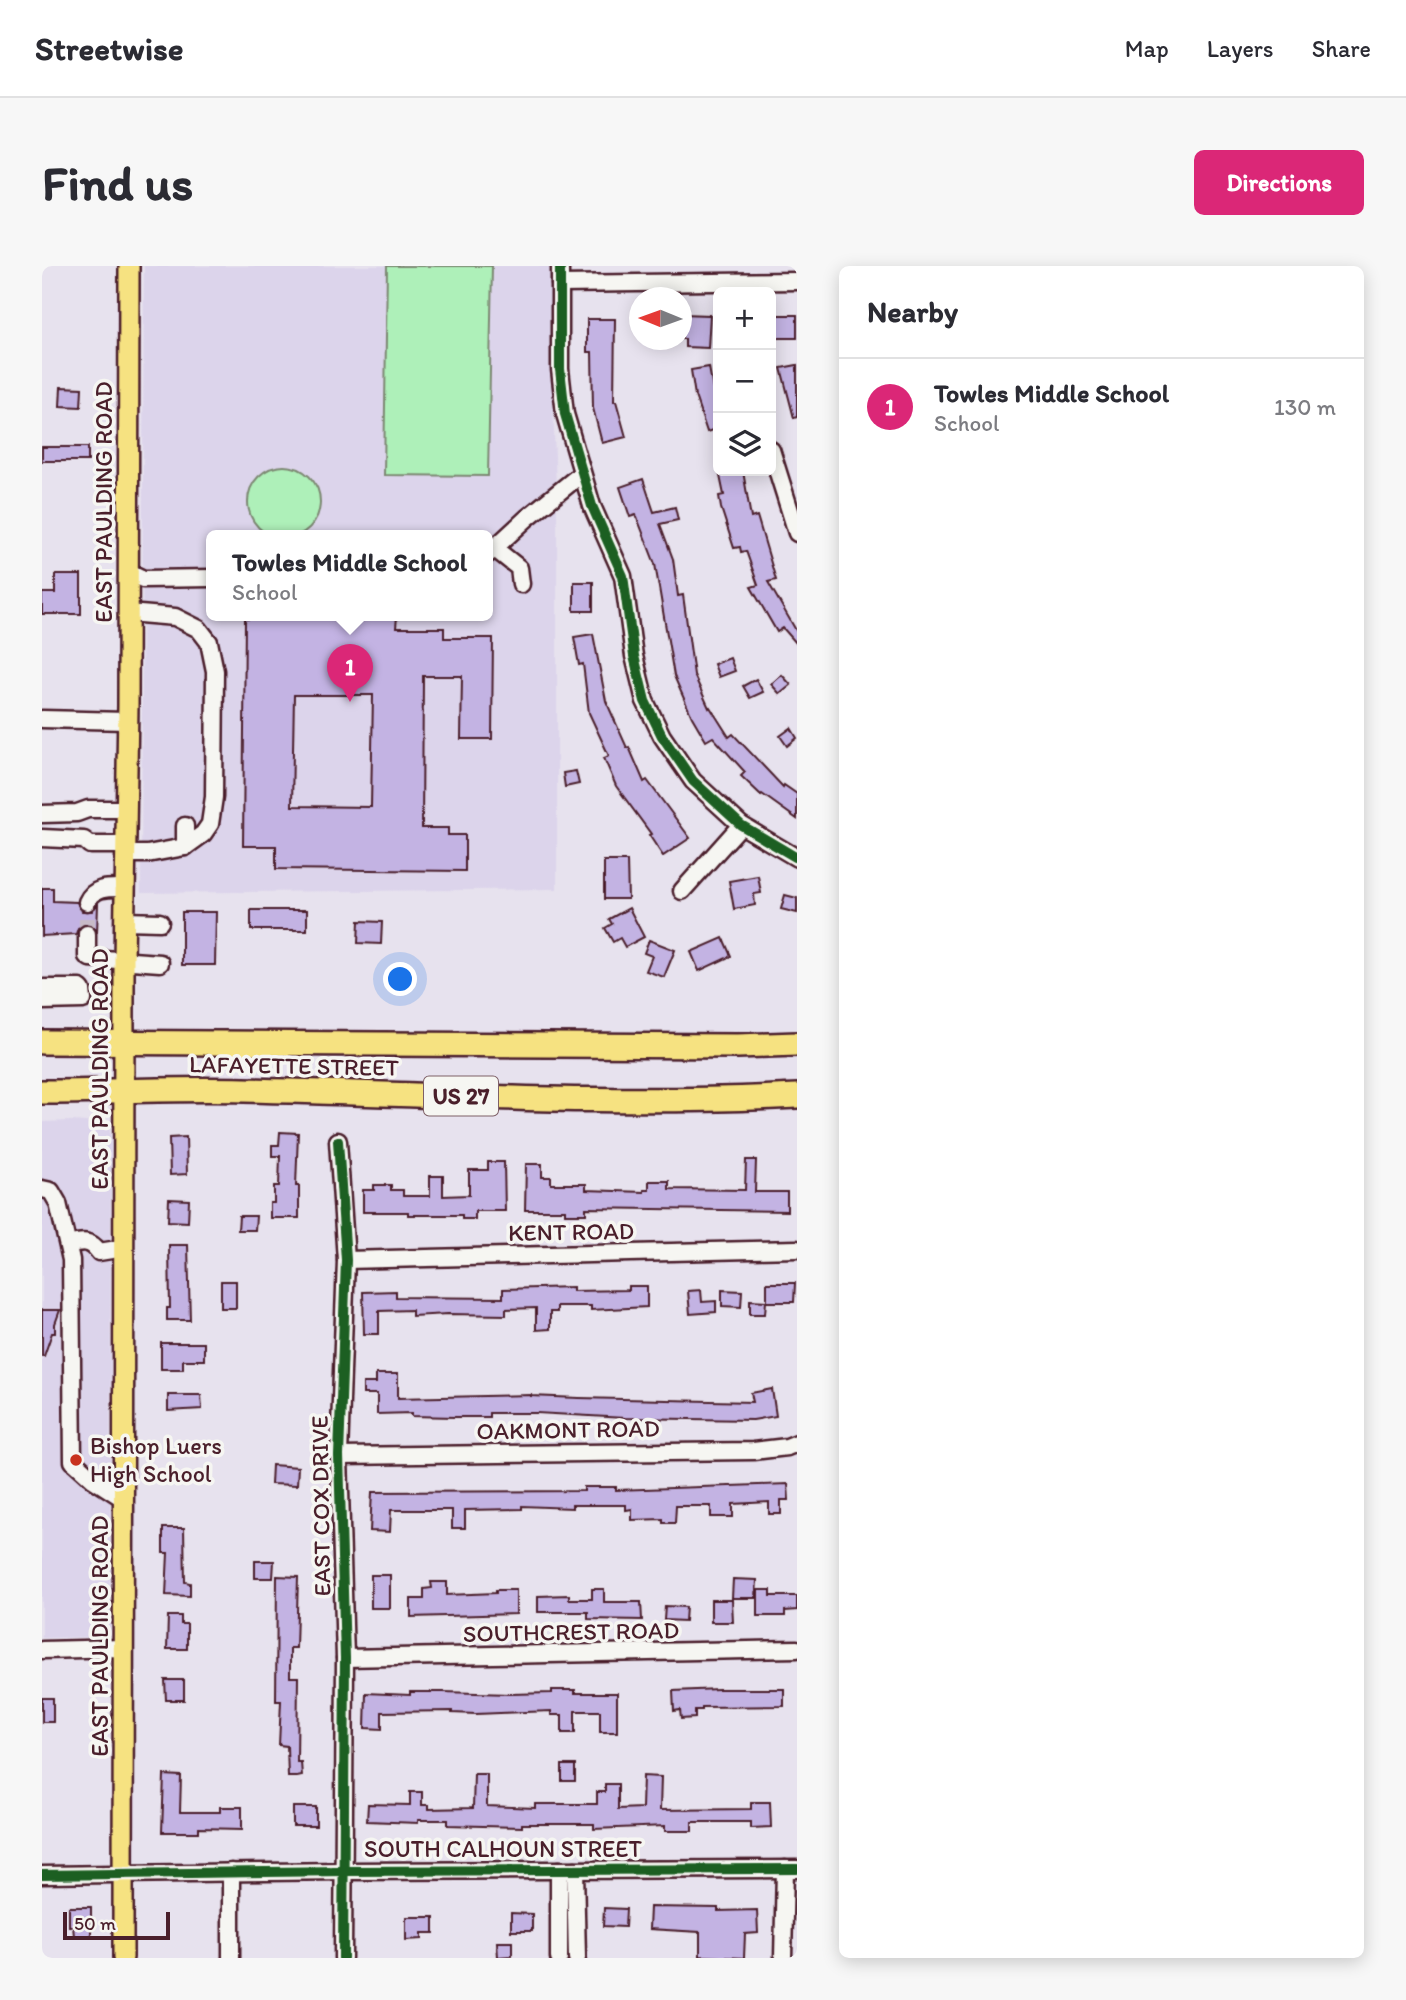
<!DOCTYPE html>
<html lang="en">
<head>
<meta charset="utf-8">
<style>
  :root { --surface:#fff; --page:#f7f7f7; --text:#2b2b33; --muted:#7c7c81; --line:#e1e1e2; --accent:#db2777 }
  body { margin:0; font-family:Itim,sans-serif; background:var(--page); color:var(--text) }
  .controls { position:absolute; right:21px; top:21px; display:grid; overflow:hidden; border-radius:10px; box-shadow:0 4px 18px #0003 }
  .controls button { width:63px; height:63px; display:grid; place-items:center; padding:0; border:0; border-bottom:2px solid var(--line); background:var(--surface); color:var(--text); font:35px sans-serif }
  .compass { position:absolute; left:587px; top:21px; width:63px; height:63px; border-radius:50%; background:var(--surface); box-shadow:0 4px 18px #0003; rotate:271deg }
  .scale { position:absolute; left:21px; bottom:18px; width:107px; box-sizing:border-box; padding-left:7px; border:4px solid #4a1f2b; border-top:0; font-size:19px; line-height:24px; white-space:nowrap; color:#4a1f2b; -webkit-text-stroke:5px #f6f6f2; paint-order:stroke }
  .you { position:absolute; left:359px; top:714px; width:24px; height:24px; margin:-18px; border:5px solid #fff; border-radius:50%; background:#1a73e8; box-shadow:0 0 0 10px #1a73e833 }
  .badge { display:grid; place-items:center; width:46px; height:46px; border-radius:50%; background:var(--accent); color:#fff; font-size:23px; font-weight:700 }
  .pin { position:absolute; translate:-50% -58px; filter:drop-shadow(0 2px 4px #0008) }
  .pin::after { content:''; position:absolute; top:37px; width:24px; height:21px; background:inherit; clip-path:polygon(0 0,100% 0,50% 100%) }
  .popup { position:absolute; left:164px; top:264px; width:287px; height:91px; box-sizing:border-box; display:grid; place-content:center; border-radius:10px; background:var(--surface); filter:drop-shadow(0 2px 5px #0005); font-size:23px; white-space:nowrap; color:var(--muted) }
  .popup b { font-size:26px; color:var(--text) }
  .popup::after { content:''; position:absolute; left:50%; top:100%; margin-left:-14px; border:14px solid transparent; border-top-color:var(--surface) }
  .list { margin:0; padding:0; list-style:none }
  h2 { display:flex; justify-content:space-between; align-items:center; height:91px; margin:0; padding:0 28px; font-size:30px }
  h2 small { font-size:23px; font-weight:400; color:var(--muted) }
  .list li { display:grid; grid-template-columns:46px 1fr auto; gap:21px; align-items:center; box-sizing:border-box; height:98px; padding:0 28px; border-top:2px solid var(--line) }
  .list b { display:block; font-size:26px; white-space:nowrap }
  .list p { margin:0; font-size:23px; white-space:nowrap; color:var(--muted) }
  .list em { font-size:23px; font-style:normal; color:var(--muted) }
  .icon { flex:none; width:38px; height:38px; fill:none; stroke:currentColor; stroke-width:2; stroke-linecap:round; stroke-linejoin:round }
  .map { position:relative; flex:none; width:755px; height:1692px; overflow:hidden; border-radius:10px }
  header { display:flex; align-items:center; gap:42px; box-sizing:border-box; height:98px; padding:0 35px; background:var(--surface); border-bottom:2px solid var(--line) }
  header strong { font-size:33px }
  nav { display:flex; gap:38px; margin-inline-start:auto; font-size:24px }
  .intro { display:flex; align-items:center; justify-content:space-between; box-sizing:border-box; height:168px; padding:0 42px }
  h1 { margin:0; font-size:49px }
  .button { padding:18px 32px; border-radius:10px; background:var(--accent); color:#fff; font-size:24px; font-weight:700 }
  main { display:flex; gap:42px; padding:0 42px }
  aside { flex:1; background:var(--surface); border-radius:10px; box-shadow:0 4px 18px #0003 }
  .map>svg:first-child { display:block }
</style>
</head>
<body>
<header>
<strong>Streetwise</strong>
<nav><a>Map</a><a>Layers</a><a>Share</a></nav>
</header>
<div class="intro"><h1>Find us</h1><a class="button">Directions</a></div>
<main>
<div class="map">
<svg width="755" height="1692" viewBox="0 0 755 1692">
  <rect width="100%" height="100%" fill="#e7e2ee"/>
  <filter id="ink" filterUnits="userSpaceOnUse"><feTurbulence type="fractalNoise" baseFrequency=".0143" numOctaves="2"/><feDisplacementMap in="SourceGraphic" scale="14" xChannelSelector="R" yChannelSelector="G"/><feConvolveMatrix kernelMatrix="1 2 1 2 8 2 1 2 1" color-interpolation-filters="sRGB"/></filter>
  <g filter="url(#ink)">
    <!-- built -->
    <g fill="#dcd4eb" fill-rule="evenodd">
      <path d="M102,0h408v107l5,143v373l-416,4zM170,270h276v80h-276z"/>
      <polygon points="30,855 59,857 67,861 69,872 68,1365 59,1371 0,1372 0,856"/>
    </g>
    <!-- green -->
    <g fill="#aef0b9" stroke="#7c8872" stroke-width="2">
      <polygon points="345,0 450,0 446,210 342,209"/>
      <circle cx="242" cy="236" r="36"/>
    </g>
    <!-- building -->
    <g fill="#c3b3e3" stroke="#4a1f2b" stroke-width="2" fill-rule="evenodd">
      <polygon points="640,48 668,49 666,82 643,81 643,73 640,73"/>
      <rect x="729" y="49" width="26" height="23"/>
      <polygon points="545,53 573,53 572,135 574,135 584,171 560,177 551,142 550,86 545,86"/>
      <polygon points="755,99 755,151 752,152 739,102"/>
      <polygon points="667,101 673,135 676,134 676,162 665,166 653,130 649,104"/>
      <polygon points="19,121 40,122 39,141 18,140"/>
      <rect x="0" y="181" width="46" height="14"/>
      <polygon points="677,205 701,205 709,252 715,250 734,314 726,316 755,366 755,378 741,362 735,366 709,321 716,319 704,285 699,286 698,281 692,282 679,242 677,230 682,229"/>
      <polygon points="601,213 612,246 633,241 636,254 618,258 631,293 636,330 641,329 652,409 667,442 668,441 687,471 691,468 741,521 742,519 755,528 755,553 720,528 719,529 699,510 703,506 671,471 664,475 650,451 632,410 613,298 594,249 588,251 578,221"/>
      <polygon points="13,309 39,309 39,348 0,348 0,327 13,327"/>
      <rect x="532" y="316" width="19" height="29"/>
      <path d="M224,350h131l-1,12h48v10h49l-1,101h-31l1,-63h-39l-1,152h26v7h17v36l-189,-2v-23h-33l2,-227h21zM252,429h79l-2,112 -79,-1z"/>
      <polygon points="551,368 564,435 585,482 587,481 602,516 605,514 648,572 621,590 607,569 609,568 574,520 562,492 567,490 547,447 541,398 537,399 532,371"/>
      <polygon points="688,392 693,405 677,411 672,398"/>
      <polygon points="740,409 749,419 738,428 729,418"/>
      <polygon points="714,413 721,426 708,432 701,420"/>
      <polygon points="749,462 755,472 745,480 738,470"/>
      <polygon points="534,505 537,518 523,521 521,507"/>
      <polygon points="562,595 585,595 586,633 562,633"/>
      <polygon points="716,610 719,627 712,628 713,639 692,643 687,615"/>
      <polygon points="0,622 11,622 11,635 35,636 40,645 50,645 56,638 55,667 51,659 44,658 36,662 34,668 0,670"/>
      <polygon points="743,629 755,632 755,647 739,643"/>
      <polygon points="587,642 602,671 583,681 578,672 571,676 563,662 570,658 567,653"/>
      <rect x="209" y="644" width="56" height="20"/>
      <polygon points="140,646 174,646 173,699 140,699"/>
      <polygon points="317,655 340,656 339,678 316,677"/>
      <polygon points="681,672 689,690 657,705 649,686"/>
      <polygon points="607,674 633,684 622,711 604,705 610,690 602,687"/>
      <polygon points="238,866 256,867 254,920 257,920 257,952 228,952 228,937 232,937 232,920 237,920 238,890 230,890 230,879 237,879"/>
      <polygon points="144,871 145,908 128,909 127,872"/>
      <polygon points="704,894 714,894 713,926 745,926 745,945 544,942 544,948 523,948 523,944 483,944 484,898 500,898 500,911 509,911 509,918 544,918 544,924 602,926 602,924 607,924 607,915 627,915 627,923 703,924"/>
      <polygon points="446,896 462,896 463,945 433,945 433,953 420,953 420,949 366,949 366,946 321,946 321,924 332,924 332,919 349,919 349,924 361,924 361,930 388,930 388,910 401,910 401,930 427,929 427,904 446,904"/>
      <polygon points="127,933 147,934 146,956 126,955"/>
      <polygon points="197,950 214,950 213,964 196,964"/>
      <polygon points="127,979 146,979 148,1054 125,1054 125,1042 128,1042"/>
      <rect x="179" y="1015" width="15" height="27"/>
      <polygon points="725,1017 753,1017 752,1036 725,1036"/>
      <polygon points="587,1020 605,1020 605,1041 549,1044 549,1040 515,1040 515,1046 508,1046 508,1063 494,1064 494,1042 464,1043 464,1049 406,1048 370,1050 370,1044 337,1045 337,1068 322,1068 321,1026 354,1025 354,1031 461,1032 461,1023 531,1021 531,1025 587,1024"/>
      <polygon points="659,1024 660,1036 674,1035 674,1046 648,1048 646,1025"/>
      <polygon points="680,1024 700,1025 699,1041 680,1040"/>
      <polygon points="708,1034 724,1035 723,1048 708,1048"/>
      <polygon points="0,1044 18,1044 13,1058 13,1067 10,1067 2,1090 0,1090"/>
      <polygon points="119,1077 162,1077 162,1094 141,1094 141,1103 119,1103"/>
      <polygon points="334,1108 356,1108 356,1132 489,1129 489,1130 537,1132 711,1136 709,1127 730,1123 734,1150 711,1154 583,1152 495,1147 447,1147 447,1151 413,1151 370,1150 370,1147 335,1148 335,1128 321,1128 321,1117 334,1117"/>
      <polygon points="126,1129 159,1129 160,1143 126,1145"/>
      <polygon points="230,1199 256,1201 255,1219 229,1218"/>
      <polygon points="746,1218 747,1234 739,1234 739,1248 727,1248 727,1236 691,1238 691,1251 669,1251 669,1240 634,1240 633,1257 621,1257 621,1253 590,1254 590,1243 584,1244 584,1239 530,1239 530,1242 480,1240 480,1243 423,1244 423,1262 410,1262 410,1244 349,1244 348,1266 328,1265 330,1226 542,1225 542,1221 574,1221 574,1224"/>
      <polygon points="121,1262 142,1262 143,1316 148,1317 148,1330 124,1329 126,1287 121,1287"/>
      <polygon points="213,1295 232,1295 231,1312 213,1312"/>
      <rect x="329" y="1309" width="19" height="33"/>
      <polygon points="235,1310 256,1311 254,1382 248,1382 248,1411 256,1411 255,1496 259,1496 260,1510 255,1511 246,1511 245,1480 237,1479 239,1435 234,1435"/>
      <polygon points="691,1313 715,1314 714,1332 690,1332"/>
      <polygon points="389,1316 405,1316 405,1329 454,1327 454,1324 474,1324 474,1348 369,1351 369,1333 382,1333 382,1323 390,1322"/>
      <polygon points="550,1323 562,1323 562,1336 599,1336 600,1354 546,1353 546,1346 496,1346 496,1330 527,1329 527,1333 550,1333"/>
      <polygon points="716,1324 729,1324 729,1330 755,1330 755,1344 743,1345 743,1350 716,1350"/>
      <polygon points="669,1334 690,1334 691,1356 669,1356"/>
      <polygon points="623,1340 644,1341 643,1355 622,1354"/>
      <polygon points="126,1350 139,1350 139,1358 145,1358 145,1383 125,1383"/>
      <polygon points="123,1414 142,1414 142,1434 124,1434"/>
      <polygon points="677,1423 742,1423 742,1440 660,1441 660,1444 653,1444 653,1452 639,1453 638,1444 632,1445 631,1425"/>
      <polygon points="510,1424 533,1424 533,1427 575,1427 575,1466 558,1466 558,1445 533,1445 533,1467 520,1467 520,1449 509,1449 509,1445 434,1448 410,1447 410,1445 340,1446 340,1463 323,1462 324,1427 368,1429 368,1426 401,1426 468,1428 510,1427"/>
      <rect x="0" y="1432" width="11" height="24"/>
      <rect x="520" y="1499" width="13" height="16"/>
      <polygon points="432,1508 445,1508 445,1540 493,1542 493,1538 555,1538 555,1526 563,1526 563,1518 576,1518 576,1543 600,1542 601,1510 619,1511 618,1544 709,1543 709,1536 728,1536 729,1561 709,1562 709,1556 650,1556 650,1565 623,1565 623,1560 552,1563 552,1558 480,1558 480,1561 406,1559 406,1554 376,1554 376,1557 325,1555 326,1538 368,1539 368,1526 380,1526 380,1539 387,1539 387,1543 431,1542"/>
      <polygon points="122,1509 139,1510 138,1546 178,1546 178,1541 200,1541 200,1563 157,1562 157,1566 120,1566"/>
      <rect x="251" y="1541" width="23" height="19"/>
      <polygon points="27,1641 49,1641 49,1670 32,1670 31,1660 27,1660"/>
      <polygon points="608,1641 676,1642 676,1645 715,1644 716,1667 703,1668 702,1692 658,1690 658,1666 607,1663"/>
      <polygon points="562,1642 584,1643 583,1661 561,1660"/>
      <polygon points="469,1647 490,1648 490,1665 469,1665"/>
      <polygon points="364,1651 392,1651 392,1667 380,1667 380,1673 364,1674"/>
      <polygon points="455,1676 470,1676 470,1690 456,1691"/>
    </g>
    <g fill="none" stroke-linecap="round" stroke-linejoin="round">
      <!-- minor-tunnel -->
      <polyline stroke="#c8bbc7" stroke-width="16" stroke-dasharray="16 8" stroke-linecap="butt" points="45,668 45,636"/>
      <!-- minor casing -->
      <g stroke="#4a1f2b" stroke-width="21">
        <g id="minor">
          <polyline points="518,0 518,103 523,148 550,240 581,310 592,390 603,435 620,470 651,515 699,559 755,592"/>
          <polyline points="518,18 755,15"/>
          <polyline points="729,184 755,267"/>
          <polyline points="453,283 477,302 479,318"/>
          <polyline points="446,288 485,252 539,208"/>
          <polyline points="87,306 101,313 170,312"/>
          <polyline points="0,453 85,455"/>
          <polyline points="0,548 35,547 46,543 84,543"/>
          <polyline points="0,572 42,574 48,579 84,579"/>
          <polyline points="143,581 143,560"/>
          <polyline points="83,588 105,588 143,581 161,568 168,558 172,531 173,405 167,376 157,363 133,351 86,347"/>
          <polyline points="640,625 699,559"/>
          <path d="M45,636c7,-16 23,-14 38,-14"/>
          <polyline points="83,655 118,656"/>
          <polyline points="45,668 45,690 48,692 118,697"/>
          <polyline points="0,722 38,722 40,724 41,734 0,735"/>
          <polyline points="296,875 304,994 297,1190 303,1392 301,1692"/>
          <polyline points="0,923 9,925 16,937 29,994 31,1195 51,1213 82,1233"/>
          <path d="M27,979c13,-4 22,-5 30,7l25,-4"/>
          <polyline points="304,994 755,983"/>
          <polyline points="297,1190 711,1185 745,1181 755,1177"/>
          <polyline points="0,1384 82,1382"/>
          <polyline points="303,1392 755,1383"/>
          <polyline points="517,1604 517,1692"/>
          <polyline points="533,1604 535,1692"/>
          <polyline points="0,1609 302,1605 755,1603"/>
          <polyline points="189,1692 189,1606"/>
          <polyline points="741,1692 743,1603"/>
        </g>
      </g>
      <!-- major casing -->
      <g stroke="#4a1f2b" stroke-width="24">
        <polyline id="major" points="81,1692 82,695 86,439 87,0"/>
      </g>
      <!-- highway casing -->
      <g stroke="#4a1f2b" stroke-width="28">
        <g id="highway">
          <polyline points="0,776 696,780 755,778"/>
          <path d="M0,826c67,0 135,-4 202,-2 184,4 369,16 553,6"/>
        </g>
      </g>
      <!-- minor -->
      <use href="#minor" stroke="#f6f6f2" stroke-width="16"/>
      <!-- major -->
      <use href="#major" stroke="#f6e281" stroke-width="19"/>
      <!-- highway -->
      <use href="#highway" stroke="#f6e281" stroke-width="23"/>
      <!-- cycleway casing -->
      <g stroke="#f6f6f2" stroke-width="15">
        <g id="cycleway">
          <polyline points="518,0 518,103 523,148 550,240 581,310 592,390 603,435 620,470 651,515 699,559 755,592"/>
          <polyline points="296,875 304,994 297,1190 303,1392 301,1692"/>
          <polyline points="0,1609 302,1605 755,1603"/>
        </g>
      </g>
      <!-- cycleway -->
      <use href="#cycleway" stroke="#1b5e20" stroke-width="10"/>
    </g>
  </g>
  <!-- markers -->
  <circle fill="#c8321e" stroke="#f6f6f2" stroke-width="2.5" cx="34" cy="1194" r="7"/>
  <g text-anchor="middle" stroke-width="7" stroke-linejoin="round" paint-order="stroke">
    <!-- shield labels -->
    <rect fill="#f6f6f2" stroke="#7e6067" stroke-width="2" x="382" y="810.5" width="74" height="39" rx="5"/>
    <g font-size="23" font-weight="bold" fill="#4a1f2b">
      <text x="419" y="838">US 27</text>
    </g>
    <!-- street labels -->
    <g font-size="24" fill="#4a1f2b" stroke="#f6f6f2">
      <text transform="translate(62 236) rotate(-90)" y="8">EAST PAULDING ROAD</text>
      <text transform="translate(252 800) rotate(1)" y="8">LAFAYETTE STREET</text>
      <text transform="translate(58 803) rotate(-90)" y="8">EAST PAULDING ROAD</text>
      <text transform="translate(529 966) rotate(-1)" y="8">KENT ROAD</text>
      <text transform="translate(526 1164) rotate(-1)" y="8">OAKMONT ROAD</text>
      <text transform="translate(279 1240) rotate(-91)" y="8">EAST COX DRIVE</text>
      <text transform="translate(529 1366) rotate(-1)" y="8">SOUTHCREST ROAD</text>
      <text transform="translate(58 1370) rotate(-90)" y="8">EAST PAULDING ROAD</text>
      <text x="461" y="1591">SOUTH CALHOUN STREET</text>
    </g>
    <!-- poi labels -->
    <g font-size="24" fill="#4a1f2b" stroke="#f6f6f2" text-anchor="start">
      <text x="48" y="1188">Bishop Luers<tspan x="48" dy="28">High School</tspan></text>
    </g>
  </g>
</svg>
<div class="controls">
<button>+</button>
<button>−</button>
<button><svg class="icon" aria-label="layers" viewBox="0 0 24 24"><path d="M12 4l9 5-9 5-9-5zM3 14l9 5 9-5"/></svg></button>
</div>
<svg class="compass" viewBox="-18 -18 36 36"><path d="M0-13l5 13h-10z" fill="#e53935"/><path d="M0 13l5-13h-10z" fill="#7c7c81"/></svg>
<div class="scale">50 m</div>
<div class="you"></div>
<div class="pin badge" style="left:308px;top:436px">1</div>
<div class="popup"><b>Towles Middle School</b>School</div>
</div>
<aside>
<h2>Nearby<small></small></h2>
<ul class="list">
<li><span class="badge">1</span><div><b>Towles Middle School</b><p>School</p></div><em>130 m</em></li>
</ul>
</aside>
</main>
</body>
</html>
